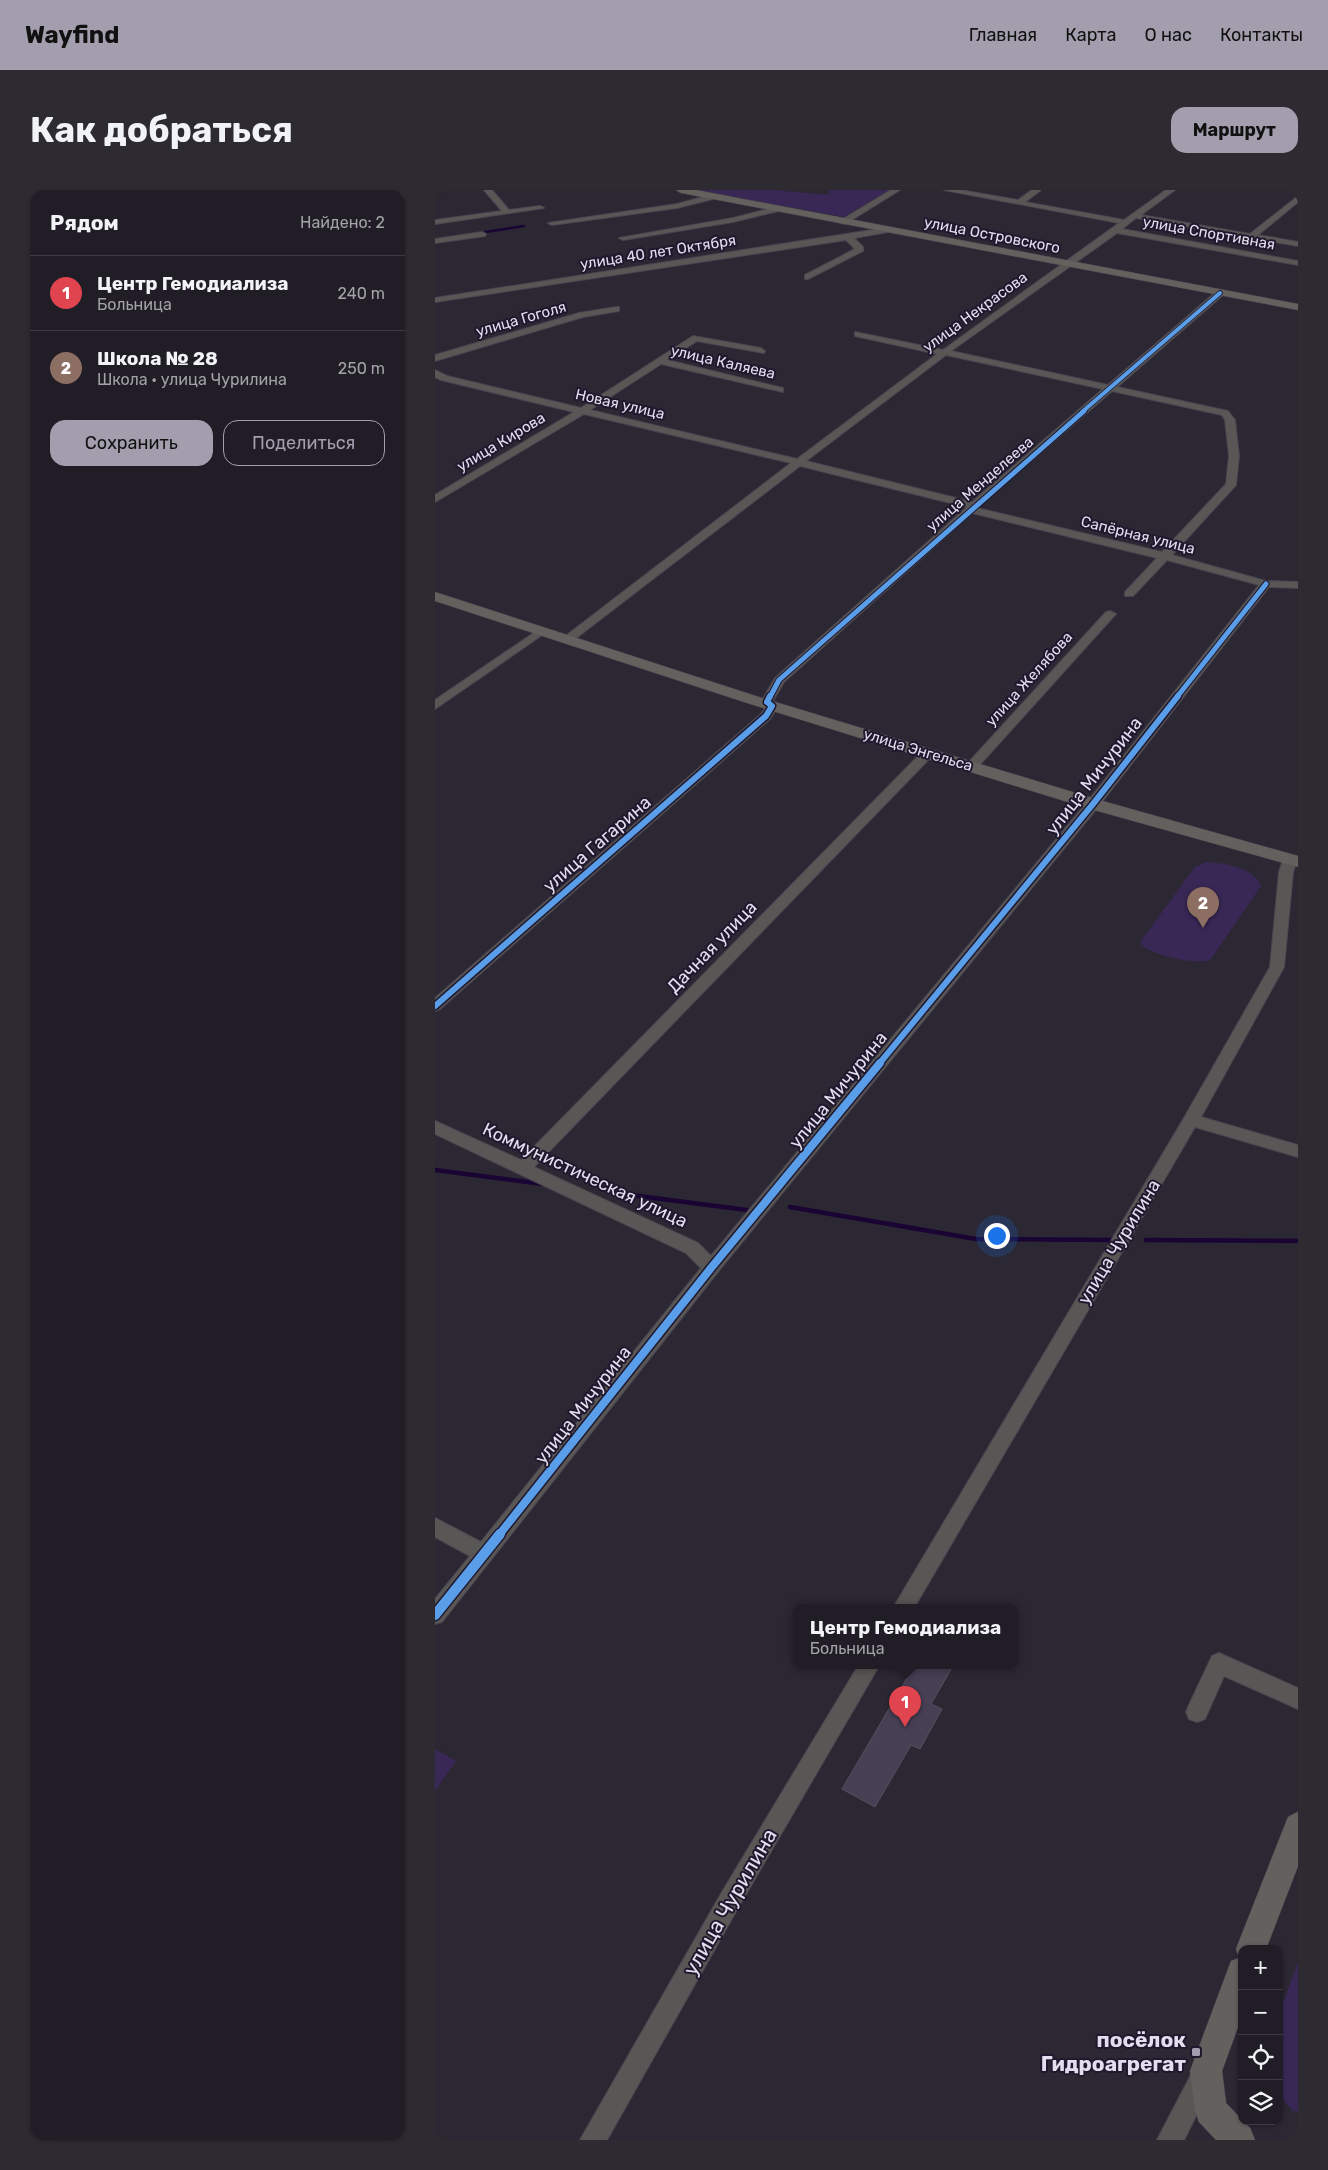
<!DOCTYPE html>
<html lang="ru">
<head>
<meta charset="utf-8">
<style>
  :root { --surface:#201d26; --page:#2d2a32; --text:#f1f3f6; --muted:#a2a2a7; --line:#3d3b43; --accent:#a39ead }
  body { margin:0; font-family:Rubik,sans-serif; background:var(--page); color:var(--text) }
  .controls { position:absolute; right:15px; bottom:15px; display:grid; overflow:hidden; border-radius:10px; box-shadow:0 1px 4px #0004 }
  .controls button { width:45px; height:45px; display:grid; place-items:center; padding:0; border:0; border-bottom:1px solid var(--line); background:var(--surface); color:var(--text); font:25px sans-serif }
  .you { position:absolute; left:561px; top:1045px; width:18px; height:18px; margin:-12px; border:4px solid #fff; border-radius:50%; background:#1a73e8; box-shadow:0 0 0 8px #1a73e833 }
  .badge { display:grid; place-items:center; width:32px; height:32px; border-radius:50%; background:var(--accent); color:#fff; font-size:16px; font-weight:700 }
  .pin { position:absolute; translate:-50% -41px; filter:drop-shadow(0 1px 2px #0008) }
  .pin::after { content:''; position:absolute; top:26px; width:18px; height:15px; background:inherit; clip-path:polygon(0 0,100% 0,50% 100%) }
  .popup { position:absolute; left:358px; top:1414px; width:225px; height:65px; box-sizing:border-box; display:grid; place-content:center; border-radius:10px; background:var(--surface); filter:drop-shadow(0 1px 4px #0005); font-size:16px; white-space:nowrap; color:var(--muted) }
  .popup b { font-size:19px; color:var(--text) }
  .popup::after { content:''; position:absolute; left:50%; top:100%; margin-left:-10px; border:10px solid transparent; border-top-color:var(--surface) }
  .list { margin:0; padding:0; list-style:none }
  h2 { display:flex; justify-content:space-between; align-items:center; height:65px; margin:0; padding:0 20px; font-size:21px }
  h2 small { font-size:16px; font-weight:400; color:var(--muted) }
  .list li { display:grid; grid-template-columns:32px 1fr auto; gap:15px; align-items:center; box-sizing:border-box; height:75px; padding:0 20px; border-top:1px solid var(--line) }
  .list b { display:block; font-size:19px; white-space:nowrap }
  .list p { margin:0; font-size:16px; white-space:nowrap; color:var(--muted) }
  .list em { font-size:16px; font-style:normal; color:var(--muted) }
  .actions { display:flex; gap:10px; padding:15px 20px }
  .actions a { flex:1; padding:11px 0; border:1px solid var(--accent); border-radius:15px; text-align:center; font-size:18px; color:var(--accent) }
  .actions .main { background:var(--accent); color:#111 }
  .icon { flex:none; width:28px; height:28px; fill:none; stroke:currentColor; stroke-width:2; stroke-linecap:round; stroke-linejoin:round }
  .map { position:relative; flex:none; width:863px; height:1950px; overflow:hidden; border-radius:15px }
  header { display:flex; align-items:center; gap:30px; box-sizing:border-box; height:70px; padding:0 25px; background:var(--accent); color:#111 }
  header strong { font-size:24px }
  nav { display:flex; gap:28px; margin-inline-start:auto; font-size:18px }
  .intro { display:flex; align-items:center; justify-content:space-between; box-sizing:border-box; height:120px; padding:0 30px }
  h1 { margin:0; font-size:35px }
  .button { padding:12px 22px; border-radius:15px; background:var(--accent); color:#111; font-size:18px; font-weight:700 }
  main { display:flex; gap:30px; padding:0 30px }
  aside { flex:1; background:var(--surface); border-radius:15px; box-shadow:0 1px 4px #0004 }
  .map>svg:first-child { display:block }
</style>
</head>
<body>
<header>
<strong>Wayfind</strong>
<nav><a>Главная</a><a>Карта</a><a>О нас</a><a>Контакты</a></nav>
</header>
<div class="intro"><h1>Как добраться</h1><a class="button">Маршрут</a></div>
<main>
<aside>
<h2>Рядом<small>Найдено: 2</small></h2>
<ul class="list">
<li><span class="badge" style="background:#e0444e">1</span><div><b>Центр Гемодиализа</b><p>Больница</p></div><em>240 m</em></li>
<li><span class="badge" style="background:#8d6e63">2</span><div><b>Школа № 28</b><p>Школа · улица Чурилина</p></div><em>250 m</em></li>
</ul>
<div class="actions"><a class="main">Сохранить</a><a>Поделиться</a></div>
</aside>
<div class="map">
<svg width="863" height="1950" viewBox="0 0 863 1950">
  <rect width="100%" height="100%" fill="#2b2733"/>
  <!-- green -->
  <g fill="#392856">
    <polygon points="262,0 339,0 393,5 394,0 454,0 409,27"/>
    <path d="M771,672c18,1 48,5 55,24l-50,73c-11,8 -67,-5 -71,-17l55,-75z"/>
    <polygon points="0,1559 21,1571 0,1601"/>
    <polygon points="863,1772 863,1921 858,1921 844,1904 844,1824"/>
  </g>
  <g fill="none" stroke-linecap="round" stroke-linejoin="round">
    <!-- stream-far1 -->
    <polyline stroke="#190433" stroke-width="2.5" points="44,43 89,36"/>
    <!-- stream -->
    <g stroke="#190433" stroke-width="4.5">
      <polyline points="0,980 108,994"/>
      <polyline points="188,1004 312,1020"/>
      <polyline points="355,1017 541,1049 681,1050"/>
      <polyline points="711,1050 863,1051"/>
    </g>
  </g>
  <!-- building -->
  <polygon fill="#473f54" stroke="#54515d" points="479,1476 518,1476 496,1514 507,1519 485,1559 476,1555 440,1617 407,1599"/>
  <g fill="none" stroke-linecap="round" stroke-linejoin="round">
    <!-- minor casing -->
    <g stroke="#494550" stroke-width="2">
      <g id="minor">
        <polygon points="49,0 57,0 74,20 105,16 109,18 0,34 0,30 67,21"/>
        <polygon points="456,0 465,0 410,34 403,32"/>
        <path d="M509,0h16l58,10 14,-10h9l-16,12 99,18 42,-30h9l-34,25 109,19 48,-38v6l-40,33 40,7v4l-162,-28 -14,11 176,32v4l-181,-32 -166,118 157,34 109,-94h6v4l-106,92 111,24 7,9 4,36 -3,29 -64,70 94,26 32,1v6l-29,-1 -171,220 -381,466 -275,349 -7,2v-25l35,-43 -35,-19v-19l46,24 220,-274 -15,-15 -251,-119v-13l86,39 403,-410h8l2,3 -2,3 -398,411 164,76 13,13 377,-455 171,-216 -92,-25 -34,36h-8v-4l32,-34 -185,-45 -188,169 -11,19 5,5 -8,13 -330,290 -5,2v-13l326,-284 5,-7 -5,-5 14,-24 192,-171 -167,-41 -229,176h-8v-4l228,-175 -207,-49 -149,88v-7l139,-83 -133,-32 -6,-3v-7l12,6 134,32 112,-72 68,12 4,3 -1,2 -67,-12 -30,19 116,28v4l-122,-28 -71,46 207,49 140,-105 -82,-18v-4l88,18 176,-127zM511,165l157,34 -131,113 -166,-41zM677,201l110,24 3,5 4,36 -3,28 -64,68 -185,-44z"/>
        <polygon points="279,4 282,8 242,18 117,35 113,33 242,14"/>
        <polygon points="341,17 345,19 344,21 298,32 188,50 184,48 298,28"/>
        <polygon points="450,38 454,40 453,42 419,48 428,57 428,61 373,89 370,89 370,85 420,59 411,50 0,112 0,108"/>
        <polygon points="47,42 51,44 50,46 0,53 0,49"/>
        <polygon points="181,117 184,117 184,121 148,127 0,171 0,165 144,123"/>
        <polygon points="675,421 681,424 679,426 541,579 533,579 531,576 533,573 671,422"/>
        <polygon points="106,438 110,439 110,443 0,519 0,510"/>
        <polygon points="855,666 862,670 858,682 849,777 766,927 863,955 863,967 760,937 479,1418 458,1418 749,928 835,777 844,682 848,670"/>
        <polygon points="784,1463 863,1498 863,1519 789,1486 770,1529 762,1532 754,1529 751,1522 754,1515 777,1466"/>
        <polygon points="423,1476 444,1476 303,1718 172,1950 145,1950 287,1702"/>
        <polygon points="768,1876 777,1879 780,1888 749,1950 722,1950 759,1879"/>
      </g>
    </g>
    <!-- major casing -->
    <g stroke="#494550" stroke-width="1">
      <g id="major">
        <polygon points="241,0 261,0 863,114 863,120 246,3"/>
        <polygon points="0,402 324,507 664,610 863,666 863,677 652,618 312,513 0,411"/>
        <polygon points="863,1622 863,1676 831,1759 807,1759 807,1826 787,1881 791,1913 815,1938 820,1950 781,1950 764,1932 760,1920 755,1881 796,1771 804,1768 801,1759 853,1627"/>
      </g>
    </g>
    <!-- minor -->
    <use href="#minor" fill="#595755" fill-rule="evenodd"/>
    <!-- major -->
    <use href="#major" fill="#63605e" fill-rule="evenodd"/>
    <!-- cycleway-far4 casing -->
    <g stroke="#1f182e" stroke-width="5.5">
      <polyline id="cycleway-far4" points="647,222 785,103"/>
    </g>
    <!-- cycleway-far3 casing -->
    <g stroke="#1f182e" stroke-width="7">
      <g id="cycleway-far3">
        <polyline points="335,507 344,490 649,221"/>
        <polyline points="742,507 831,394"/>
      </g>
    </g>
    <!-- cycleway-far2 casing -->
    <g stroke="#1f182e" stroke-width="9">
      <g id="cycleway-far2">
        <polyline points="0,816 331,526 337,516 332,512 335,506"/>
        <polyline points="444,874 658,614 743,506"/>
      </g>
    </g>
    <!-- cycleway-far1 casing -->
    <g stroke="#1f182e" stroke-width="11">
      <polyline id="cycleway-far1" points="64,1345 276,1078 445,873"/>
    </g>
    <!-- cycleway casing -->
    <g stroke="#1f182e" stroke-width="13">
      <polyline id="cycleway" points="0,1425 65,1344"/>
    </g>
    <!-- cycleway-far4 -->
    <use href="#cycleway-far4" stroke="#5a9eea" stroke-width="4"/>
    <!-- cycleway-far3 -->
    <use href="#cycleway-far3" stroke="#5a9eea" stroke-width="5"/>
    <!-- cycleway-far2 -->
    <use href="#cycleway-far2" stroke="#5a9eea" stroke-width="6"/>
    <!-- cycleway-far1 -->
    <use href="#cycleway-far1" stroke="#5a9eea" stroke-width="8"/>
    <!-- cycleway -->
    <use href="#cycleway" stroke="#5a9eea" stroke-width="10"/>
  </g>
  <!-- markers -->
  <rect fill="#a39ead" stroke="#1f182e" stroke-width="2" x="756" y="1857" width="10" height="10" rx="2.5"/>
  <g text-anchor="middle" stroke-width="4" stroke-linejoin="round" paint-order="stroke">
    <!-- far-street labels -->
    <g font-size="15" fill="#e3deee" stroke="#1f182e">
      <text transform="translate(774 43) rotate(10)" y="5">улица Спортивная</text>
      <text transform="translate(557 45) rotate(11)" y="5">улица Островского</text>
      <text transform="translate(223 62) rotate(-9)" y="5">улица 40 лет Октября</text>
      <text transform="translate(540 122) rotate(-36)" y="5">улица Некрасова</text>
      <text transform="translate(86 129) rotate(-16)" y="5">улица Гоголя</text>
      <text transform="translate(288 172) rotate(13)" y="5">улица Каляева</text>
      <text transform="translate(185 214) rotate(13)" y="5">Новая улица</text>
      <text transform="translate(66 252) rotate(-31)" y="5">улица Кирова</text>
      <text transform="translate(545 294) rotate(-41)" y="5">улица Менделеева</text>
      <text transform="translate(703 345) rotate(14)" y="5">Сапёрная улица</text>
      <text transform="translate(594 489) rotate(-48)" y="5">улица Желябова</text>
      <text transform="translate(483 560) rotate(17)" y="5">улица Энгельса</text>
    </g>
    <!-- street labels -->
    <g font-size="18" fill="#e3deee" stroke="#1f182e">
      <text transform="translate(659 586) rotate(-52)" y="6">улица Мичурина</text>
      <text transform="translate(162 654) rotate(-41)" y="6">улица Гагарина</text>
      <text transform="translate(277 757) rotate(-46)" y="6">Дачная улица</text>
      <text transform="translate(403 900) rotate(-51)" y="6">улица Мичурина</text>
      <text transform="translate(150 985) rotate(25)" y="6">Коммунистическая улица</text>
      <text transform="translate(684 1052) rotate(-59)" y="6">улица Чурилина</text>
      <text transform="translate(148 1215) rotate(-52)" y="6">улица Мичурина</text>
    </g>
    <!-- near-street labels -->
    <g font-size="21" fill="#e3deee" stroke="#1f182e">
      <text transform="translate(295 1712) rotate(-60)" y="7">улица Чурилина</text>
    </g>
    <!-- near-poi labels -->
    <g font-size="21" font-weight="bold" fill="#e3deee" stroke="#1f182e" text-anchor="end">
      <text x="751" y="1857">посёлок<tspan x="751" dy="24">Гидроагрегат</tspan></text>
    </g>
  </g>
</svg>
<div class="controls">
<button>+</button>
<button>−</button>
<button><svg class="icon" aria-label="locate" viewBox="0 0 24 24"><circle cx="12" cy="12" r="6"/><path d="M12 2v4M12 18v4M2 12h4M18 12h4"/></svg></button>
<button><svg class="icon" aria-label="layers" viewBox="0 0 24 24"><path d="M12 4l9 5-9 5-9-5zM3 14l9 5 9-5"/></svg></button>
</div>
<div class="you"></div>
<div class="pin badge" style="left:470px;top:1537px;background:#e0444e">1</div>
<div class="popup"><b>Центр Гемодиализа</b>Больница</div>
<div class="pin badge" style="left:768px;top:738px;background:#8d6e63">2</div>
</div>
</main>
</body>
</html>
